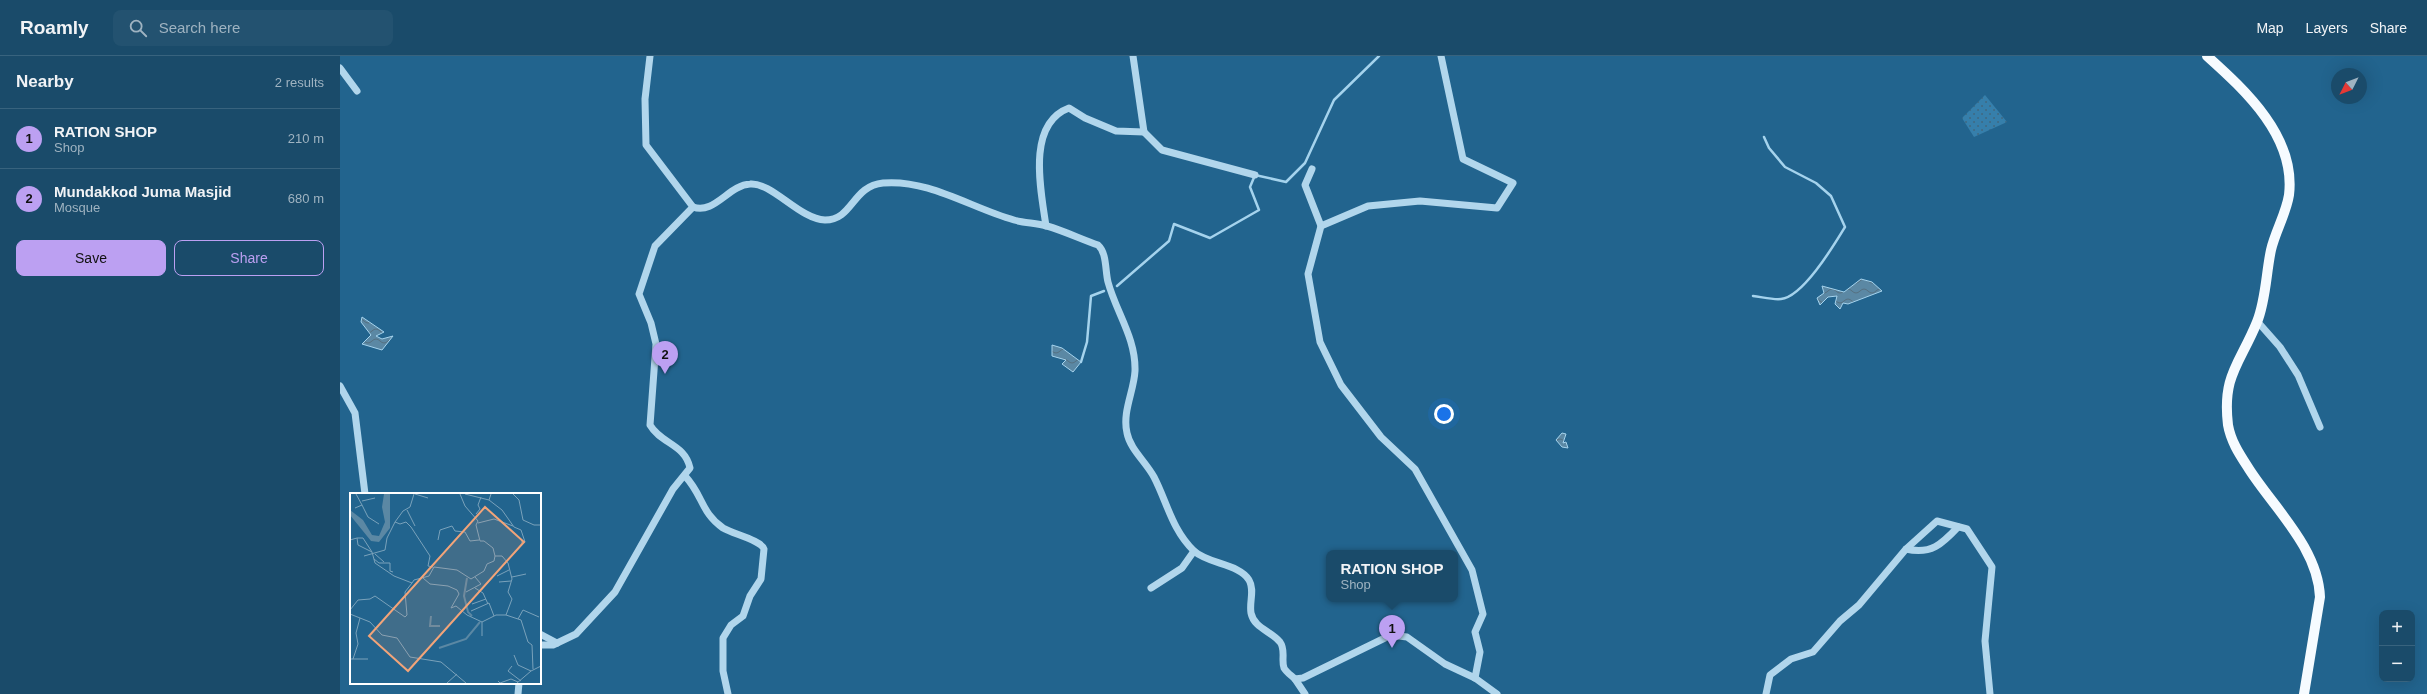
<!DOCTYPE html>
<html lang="en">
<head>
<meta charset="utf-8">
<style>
  :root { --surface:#1a4b6a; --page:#235270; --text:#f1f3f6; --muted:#9fb3c1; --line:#38637e; --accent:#bca0f2 }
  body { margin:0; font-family:Helvetica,sans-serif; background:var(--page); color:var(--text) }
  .controls { position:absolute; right:12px; bottom:12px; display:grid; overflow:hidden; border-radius:8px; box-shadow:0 4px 16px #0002 }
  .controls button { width:36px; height:36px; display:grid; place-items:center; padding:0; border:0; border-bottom:1px solid var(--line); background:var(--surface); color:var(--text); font:20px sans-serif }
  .compass { position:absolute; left:1991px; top:12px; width:36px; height:36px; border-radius:50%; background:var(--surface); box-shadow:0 4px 16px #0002; rotate:228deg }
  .you { position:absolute; left:1104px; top:358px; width:14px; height:14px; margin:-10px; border:3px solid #fff; border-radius:50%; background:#1a73e8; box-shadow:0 0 0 6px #1a73e833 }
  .badge { display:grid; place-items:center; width:26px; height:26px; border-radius:50%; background:var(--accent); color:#111; font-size:13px; font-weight:700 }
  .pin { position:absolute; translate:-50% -33px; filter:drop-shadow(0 1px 2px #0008) }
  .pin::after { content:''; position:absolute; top:21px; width:14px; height:12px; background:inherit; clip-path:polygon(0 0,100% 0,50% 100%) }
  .popup { position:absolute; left:986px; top:494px; width:132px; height:52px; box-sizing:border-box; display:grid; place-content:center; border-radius:8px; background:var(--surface); filter:drop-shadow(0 1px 3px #0005); font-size:13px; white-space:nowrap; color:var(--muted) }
  .popup b { font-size:15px; color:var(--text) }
  .popup::after { content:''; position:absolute; left:50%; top:100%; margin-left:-8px; border:8px solid transparent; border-top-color:var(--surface) }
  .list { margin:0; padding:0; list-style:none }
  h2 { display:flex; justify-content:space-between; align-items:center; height:52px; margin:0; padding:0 16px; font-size:17px }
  h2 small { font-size:13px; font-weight:400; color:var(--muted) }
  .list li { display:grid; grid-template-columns:26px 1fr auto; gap:12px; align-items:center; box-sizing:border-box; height:60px; padding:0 16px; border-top:1px solid var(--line) }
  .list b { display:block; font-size:15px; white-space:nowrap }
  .list p { margin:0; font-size:13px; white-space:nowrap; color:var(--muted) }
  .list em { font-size:13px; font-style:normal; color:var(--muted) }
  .actions { display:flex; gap:8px; padding:12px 16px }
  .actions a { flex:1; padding:9px 0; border:1px solid var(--accent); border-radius:8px; text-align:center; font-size:14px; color:var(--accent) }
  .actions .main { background:var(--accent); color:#111 }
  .icon { flex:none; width:22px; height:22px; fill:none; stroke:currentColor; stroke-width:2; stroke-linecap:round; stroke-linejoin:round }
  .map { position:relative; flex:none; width:2087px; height:638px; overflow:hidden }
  header { display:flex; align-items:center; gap:24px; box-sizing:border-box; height:56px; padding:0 20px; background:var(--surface); border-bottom:1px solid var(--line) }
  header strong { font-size:19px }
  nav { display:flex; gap:22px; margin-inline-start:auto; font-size:14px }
  .search { width:280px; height:36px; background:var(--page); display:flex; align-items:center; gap:10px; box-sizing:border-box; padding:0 14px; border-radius:8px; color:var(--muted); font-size:15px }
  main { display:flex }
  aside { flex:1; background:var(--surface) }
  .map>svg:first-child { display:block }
</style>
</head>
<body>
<header>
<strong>Roamly</strong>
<div class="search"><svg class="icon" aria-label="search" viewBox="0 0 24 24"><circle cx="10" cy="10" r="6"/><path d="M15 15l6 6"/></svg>Search here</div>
<nav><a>Map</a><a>Layers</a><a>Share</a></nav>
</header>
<main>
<aside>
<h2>Nearby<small>2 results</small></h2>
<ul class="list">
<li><span class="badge">1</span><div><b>RATION SHOP</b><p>Shop</p></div><em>210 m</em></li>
<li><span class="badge">2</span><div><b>Mundakkod Juma Masjid</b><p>Mosque</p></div><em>680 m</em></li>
</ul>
<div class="actions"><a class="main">Save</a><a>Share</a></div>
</aside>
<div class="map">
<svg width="2087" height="638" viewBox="0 0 2087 638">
  <defs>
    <pattern id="grass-dots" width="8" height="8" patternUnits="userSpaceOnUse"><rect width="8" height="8" fill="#367fab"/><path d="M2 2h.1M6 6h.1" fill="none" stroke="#406880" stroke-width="1.8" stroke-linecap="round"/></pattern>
    <pattern id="water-waves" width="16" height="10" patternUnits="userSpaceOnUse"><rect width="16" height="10" fill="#5b88a4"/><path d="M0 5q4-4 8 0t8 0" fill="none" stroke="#557081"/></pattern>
  </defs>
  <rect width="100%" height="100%" fill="#22648e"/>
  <!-- grass -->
  <polygon fill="url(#grass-dots)" points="1645,39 1667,66 1634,81 1622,62"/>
  <!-- water -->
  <g fill="url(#water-waves)" stroke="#a5d3ed">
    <polygon points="1521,223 1532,226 1542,235 1508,248 1503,247 1500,253 1495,248 1497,240 1488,241 1480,249 1477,242 1484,237 1482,230 1504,236"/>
    <polygon points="22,261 44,276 36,280 42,283 53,280 42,294 22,288 31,279 21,266"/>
    <polygon points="712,289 722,292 741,306 733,316 722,308 726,304 712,300"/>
    <polygon points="1222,377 1226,378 1223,387 1226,386 1228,392 1222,391 1216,384"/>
  </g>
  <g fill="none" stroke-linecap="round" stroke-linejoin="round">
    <!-- stream -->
    <g stroke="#a5d3ed" stroke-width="2.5">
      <polyline points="777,230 829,185 834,168 870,182 919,154 910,131 915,119 946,126 965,107 994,44 1039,0"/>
      <path d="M1413,240c9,1 20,4 28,3 22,-2 53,-54 64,-72l-14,-31 -15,-13 -31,-16 -16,-19 -5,-11"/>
      <polyline points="741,306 747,286 751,240 764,235"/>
    </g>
    <!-- minor -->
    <g stroke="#b1d6ec" stroke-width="7">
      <polyline points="793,0 804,76 822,94 915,119"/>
      <polyline points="1101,0 1123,103 1173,127 1157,152 1080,145 1028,150 981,170 968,218 980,286 1001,329 1041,381 1075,413 1132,514 1143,558 1135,576 1140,596 1135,622"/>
      <polyline points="0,12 17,35"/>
      <polyline points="972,113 965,129 981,170"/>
      <path d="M353,151c21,8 36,-22 57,-23 22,-2 49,35 75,36 28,0 27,-34 58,-37 46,-4 88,25 131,37 10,3 22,3 33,6 17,5 34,13 51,19 9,8 7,25 10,37 8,30 28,56 27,89 -1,20 -13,41 -8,62 3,16 19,29 27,44 13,25 18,53 40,74 14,13 46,13 55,29 6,10 0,22 2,33 3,15 20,18 29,29 6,8 1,18 4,26 2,4 8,8 11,11l8,-1 88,-43 16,2 38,27 30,14 22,16"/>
      <path d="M706,170c-5,-35 -20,-102 23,-118l16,10 31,13 28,1"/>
      <polyline points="1917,265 1940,291 1958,319 1980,371"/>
      <polyline points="0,330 15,357 25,438"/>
      <path d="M345,420c18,19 16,37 38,52 10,6 38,12 41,21l-3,30 -11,17 -7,20 -12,9 -8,13v33l5,23"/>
      <path d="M1566,493c25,6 36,-5 52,-22"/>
      <polyline points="811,532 842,512 854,495"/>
      <polyline points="200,578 217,587"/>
      <path d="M200,589h13l23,-11 39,-42 58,-103 17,-21c-5,-24 -29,-24 -40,-43l6,-81 -5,-21 -12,-29 16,-48 38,-39 -47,-62 -1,-46 5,-43"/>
      <polyline points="955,623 965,638"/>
      <polyline points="178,638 179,627"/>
      <polyline points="1426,638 1430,619 1451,603 1473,596 1500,565 1519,549 1566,493 1597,465 1627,473 1652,511 1645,585 1650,638"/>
    </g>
    <!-- major -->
    <path stroke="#f6fbff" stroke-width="10" d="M1867,0c39,35 89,81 82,139 -3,19 -14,37 -18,55 -5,23 -5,50 -14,72 -17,42 -35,53 -29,103 3,17 12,30 21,44 25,39 69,79 71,128l-16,97"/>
  </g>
  <!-- overview -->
  <g transform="translate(10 437)">
    <rect width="191" height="191" fill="#22648e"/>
    <path d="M34,1h6v34l-11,14 -8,-1 -21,-26v-5l13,10 9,15 7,1 6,-14 -3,-15z" fill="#5b88a4"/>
    <path fill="none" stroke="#5b88a4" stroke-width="2" d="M117,85l-3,18 4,16 4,4M81,123l-1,10h10M89,155l27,-9 14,-17"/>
    <path fill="none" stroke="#7aa2bb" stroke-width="1" d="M6,1l6,11M64,1l-4,13 -7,4 -8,11 5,2 6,-2 5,5 19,29 -2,10 5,1M65,1l13,4M110,1l5,12 13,15 -2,4 4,16h4l9,7 2,8h7l6,7 4,16 -4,13 4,7 -6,16M115,1l24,6 2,-6M163,1l6,6 4,20 11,5h7M139,7l13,10 12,17 7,3 4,12h-4M12,8l13,-3M5,15l7,-3 6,12 11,7M57,17l8,16M126,21l4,-5 -2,-4 3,-8M128,30l16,-4 19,7M7,45h6l9,14M0,47l7,-2 1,7 14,7 3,11 19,13 18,7 2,-3 15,-4 5,-9 23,3 14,9 13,-8 3,-7 7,-3 1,-5M88,47l2,-10 12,-4 3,5 10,1 5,9 9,-1M25,61l9,8M14,63l21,-6 2,-12 8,-16M24,66l5,4h11v8l3,1M147,83l12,-6M162,84l14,-3M73,85l7,6 18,2 9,4 2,4 -8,14 5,-2 11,9 15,7 14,-7h10l15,5 7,22 4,3 1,24M149,89l12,-1M125,95l8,5 5,11M116,99l15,-8 -6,-7M122,111l14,-5M0,117l8,-10 12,-1 5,-3 30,21 2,-2 -2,-23 7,-9M121,118l18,-8 5,13M0,121l20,8 12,13 15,3 13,19 31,5 25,21M168,126l5,-9 16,7M132,129v14M164,162l4,10 13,6M0,166h18M3,166l5,-15 -2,-11 4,-15M162,173l-4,5 13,10M148,188l2,2 11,-4 7,3M97,190l10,-9M167,190l14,-12 10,-5"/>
    <path fill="#f2a479" fill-opacity="0.15" stroke="#f2a479" stroke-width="2" d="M135,14l39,35 -116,129 -39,-35z"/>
    <rect width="191" height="191" fill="none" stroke="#fff" stroke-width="2"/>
  </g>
</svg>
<div class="controls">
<button>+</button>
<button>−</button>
</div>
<svg class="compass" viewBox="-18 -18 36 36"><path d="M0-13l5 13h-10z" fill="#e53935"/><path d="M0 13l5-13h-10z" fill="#9fb3c1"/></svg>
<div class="you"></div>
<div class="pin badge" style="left:1052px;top:592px">1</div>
<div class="popup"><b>RATION SHOP</b>Shop</div>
<div class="pin badge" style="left:325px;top:318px">2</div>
</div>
</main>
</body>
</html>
